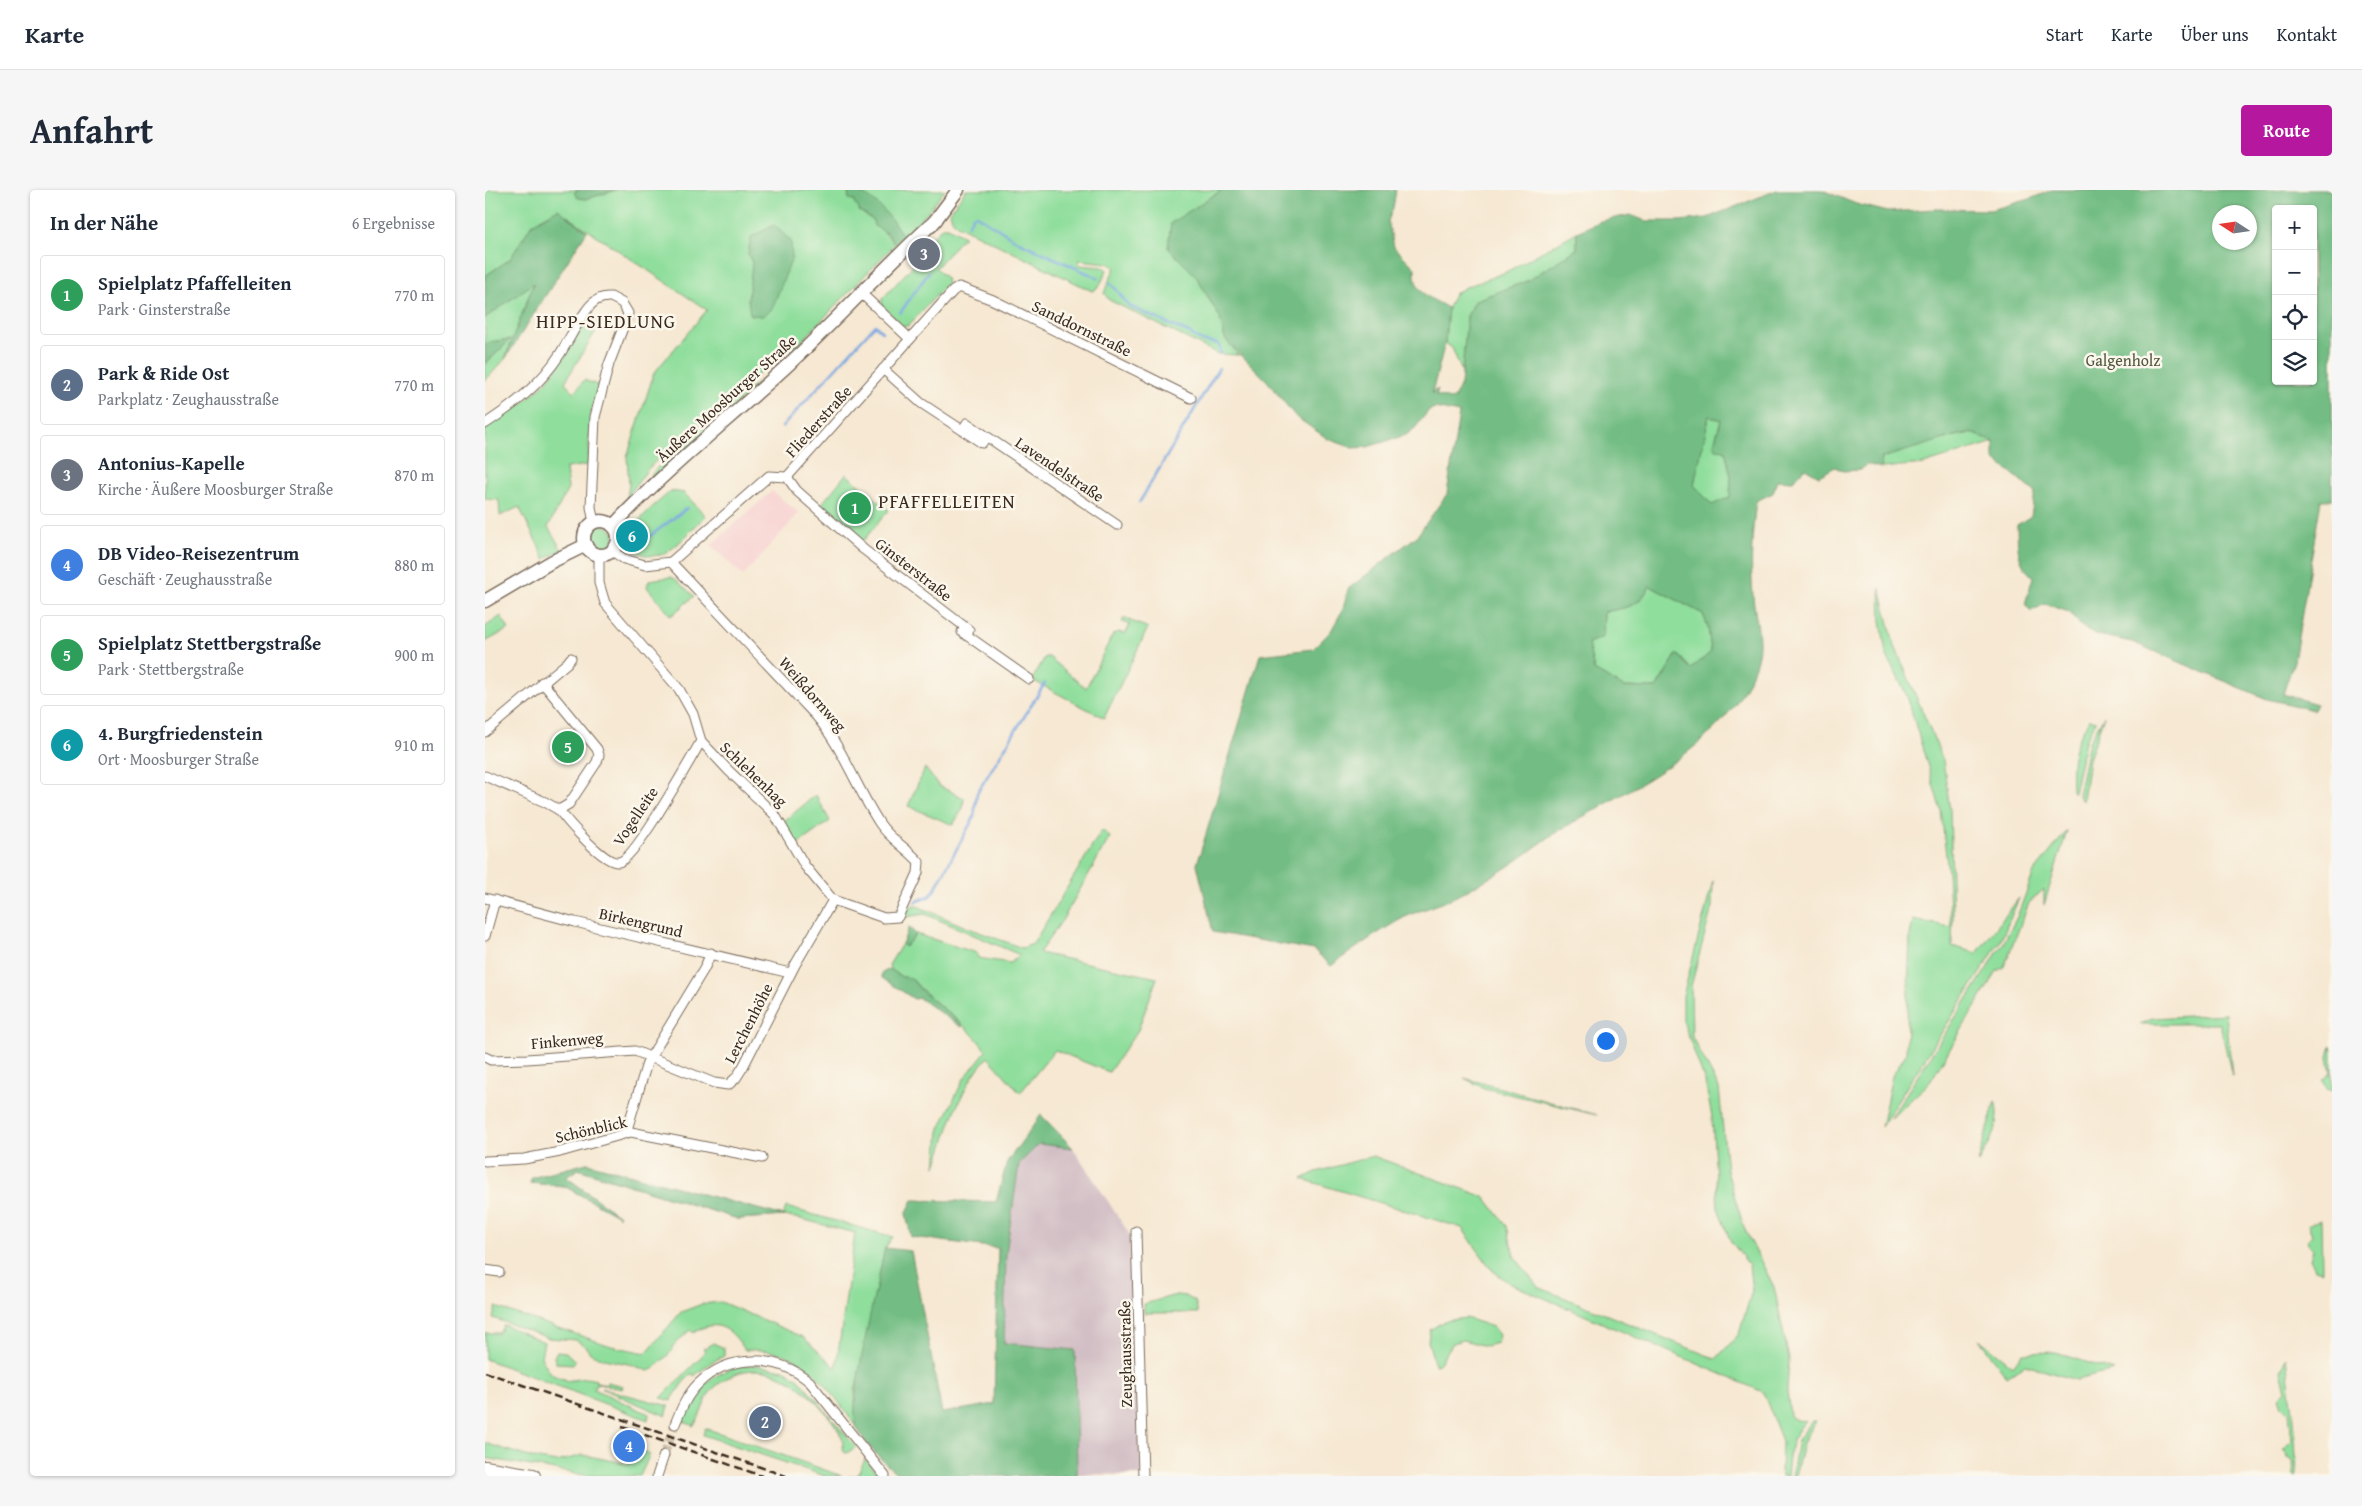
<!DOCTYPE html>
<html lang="de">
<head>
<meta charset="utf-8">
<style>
  :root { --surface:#fff; --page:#f6f6f7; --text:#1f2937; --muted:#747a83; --line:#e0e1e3; --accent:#b5179e }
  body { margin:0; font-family:"Gentium Book Plus",serif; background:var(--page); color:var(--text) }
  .controls { position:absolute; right:15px; top:15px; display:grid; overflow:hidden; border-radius:5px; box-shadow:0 1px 4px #0004 }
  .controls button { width:45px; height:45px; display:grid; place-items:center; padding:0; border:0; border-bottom:1px solid var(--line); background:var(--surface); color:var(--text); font:25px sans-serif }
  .compass { position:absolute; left:1727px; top:15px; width:45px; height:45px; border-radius:50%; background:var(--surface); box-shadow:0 1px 4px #0004; rotate:282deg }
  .you { position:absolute; left:1120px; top:850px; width:18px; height:18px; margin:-12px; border:4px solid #fff; border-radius:50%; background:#1a73e8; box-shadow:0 0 0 8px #1a73e833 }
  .badge { display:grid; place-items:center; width:32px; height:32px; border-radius:50%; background:var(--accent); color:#fff; font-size:16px; font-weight:700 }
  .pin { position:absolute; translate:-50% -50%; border:2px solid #fff; box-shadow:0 1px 5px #0006 }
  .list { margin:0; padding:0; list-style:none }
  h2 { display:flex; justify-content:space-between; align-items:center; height:65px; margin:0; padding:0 20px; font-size:21px }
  h2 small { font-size:16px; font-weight:400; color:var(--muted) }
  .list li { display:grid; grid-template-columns:32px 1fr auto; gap:15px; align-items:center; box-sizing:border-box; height:80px; margin:0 10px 10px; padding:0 10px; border:1px solid var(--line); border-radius:5px }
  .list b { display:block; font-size:19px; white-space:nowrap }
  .list p { margin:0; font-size:16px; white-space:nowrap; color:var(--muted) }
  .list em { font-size:16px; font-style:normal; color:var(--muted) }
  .icon { flex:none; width:28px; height:28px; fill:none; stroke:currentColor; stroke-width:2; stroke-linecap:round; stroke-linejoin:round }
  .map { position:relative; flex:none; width:1847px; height:1286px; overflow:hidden; border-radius:5px }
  header { display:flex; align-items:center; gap:30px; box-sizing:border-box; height:70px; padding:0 25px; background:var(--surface); border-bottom:1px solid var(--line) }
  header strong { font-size:24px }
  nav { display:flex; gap:28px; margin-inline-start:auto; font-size:18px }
  .intro { display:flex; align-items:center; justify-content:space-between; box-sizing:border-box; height:120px; padding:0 30px }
  h1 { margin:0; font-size:35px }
  .button { padding:12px 22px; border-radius:5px; background:var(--accent); color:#fff; font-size:18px; font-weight:700 }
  main { display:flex; gap:30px; padding:0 30px }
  aside { flex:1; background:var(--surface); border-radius:5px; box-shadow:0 1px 4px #0004 }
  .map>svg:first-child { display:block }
</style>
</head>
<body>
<header>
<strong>Karte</strong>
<nav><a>Start</a><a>Karte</a><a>Über uns</a><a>Kontakt</a></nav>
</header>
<div class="intro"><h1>Anfahrt</h1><a class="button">Route</a></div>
<main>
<aside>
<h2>In der Nähe<small>6 Ergebnisse</small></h2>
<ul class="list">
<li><span class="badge" style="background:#2e9e5b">1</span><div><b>Spielplatz Pfaffelleiten</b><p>Park · Ginsterstraße</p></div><em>770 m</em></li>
<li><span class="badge" style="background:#5c6f8a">2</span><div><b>Park &amp; Ride Ost</b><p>Parkplatz · Zeughausstraße</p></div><em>770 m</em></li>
<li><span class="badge" style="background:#6b7280">3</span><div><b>Antonius-Kapelle</b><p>Kirche · Äußere Moosburger Straße</p></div><em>870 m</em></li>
<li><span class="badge" style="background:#3f7fe0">4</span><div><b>DB Video-Reisezentrum</b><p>Geschäft · Zeughausstraße</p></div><em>880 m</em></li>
<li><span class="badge" style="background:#2e9e5b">5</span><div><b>Spielplatz Stettbergstraße</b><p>Park · Stettbergstraße</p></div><em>900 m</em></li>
<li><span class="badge" style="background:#0f9aa8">6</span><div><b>4. Burgfriedenstein</b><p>Ort · Moosburger Straße</p></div><em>910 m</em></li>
</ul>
</aside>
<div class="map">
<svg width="1847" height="1286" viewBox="0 0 1847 1286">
  <rect width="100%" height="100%" fill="#fbf7ec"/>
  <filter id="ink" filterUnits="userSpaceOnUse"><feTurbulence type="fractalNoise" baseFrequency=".02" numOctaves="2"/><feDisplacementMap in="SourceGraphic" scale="10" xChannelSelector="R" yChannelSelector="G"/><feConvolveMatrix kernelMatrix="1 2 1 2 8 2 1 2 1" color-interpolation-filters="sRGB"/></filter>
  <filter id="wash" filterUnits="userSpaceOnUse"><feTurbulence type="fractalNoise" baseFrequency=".0096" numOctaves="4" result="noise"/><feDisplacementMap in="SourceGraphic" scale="20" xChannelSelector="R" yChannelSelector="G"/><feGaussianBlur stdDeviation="1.12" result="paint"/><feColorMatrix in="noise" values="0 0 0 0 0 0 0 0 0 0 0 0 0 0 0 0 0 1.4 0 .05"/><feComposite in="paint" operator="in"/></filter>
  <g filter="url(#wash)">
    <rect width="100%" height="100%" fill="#f6e8d2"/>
    <!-- built -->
    <polygon fill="#f7d0cf" points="287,301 314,323 258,386 226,355"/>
    <!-- industrial -->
    <polygon fill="#d2bec5" points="554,954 588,958 643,1042 645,1050 656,1285 592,1284 590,1160 519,1153 521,1063 534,974"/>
    <!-- green -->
    <g fill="#8fde9c" stroke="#65845d">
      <polygon points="0,0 93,0 89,3 101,9 131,0 359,0 363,2 381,26 388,30 410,54 315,153 276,181 228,224 178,264 162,280 142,308 144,294 142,267 169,183 222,120 73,20 47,34 25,69 0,86"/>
      <path d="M369,0h91l-17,22 -25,24c-14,-20 -27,-34 -49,-46z"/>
      <polygon points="481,0 737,0 686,33 683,58 711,86 735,128 740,149 754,165 733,164 624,110 619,103 630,77 622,73 594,70 594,75 618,77 622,80 614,97 607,101 472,35 467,29 465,22"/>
      <polygon points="457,37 463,37 479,46 451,78 461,88 462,94 423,136 418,136 397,115 397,109 435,68 440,69 444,65 439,57"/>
      <polygon points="1092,42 1092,59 1042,91 991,110 982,126 977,182 967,158 960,153 960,148 963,118 969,104 981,97 1021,82"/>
      <polygon points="49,92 20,169 0,191 0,174 26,149 5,152 0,156 0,128"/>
      <path d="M104,125l11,9 -35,58 9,11 10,-13 14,5 -7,29 -3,51 -22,3 2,21 -20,38 14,23 -17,9 -26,-52 -19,9 -1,-16 -14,-1v-72c18,-12 38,-23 54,-38 21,-21 35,-49 50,-74z"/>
      <polygon points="280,188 154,302 170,280 232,222"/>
      <polygon points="1224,226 1236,230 1229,254 1240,260 1246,286 1245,307 1227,316 1209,295"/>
      <polygon points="1487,243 1509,252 1439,274 1396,278 1397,268 1450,250"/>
      <polygon points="361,284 404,320 377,352 335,316"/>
      <path d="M186,301l13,2 22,23c-13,11 -27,31 -43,38 -8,3 -19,2 -26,-2 -26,-15 23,-51 34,-61z"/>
      <circle cx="116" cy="348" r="13"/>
      <polygon points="186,387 190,389 209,406 186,426 162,397 164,390"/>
      <path d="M1165,396l53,28 5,13 3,25 -20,17 -14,-15 -21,34 -32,-1 -30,-17 -6,-27 15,-6 1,-25c23,-5 34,-4 46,-26z"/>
      <polygon points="1395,398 1409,454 1458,570 1465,620 1468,726 1467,756 1492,763 1534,708 1516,750 1396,937 1407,886 1421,864 1425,745 1428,730 1466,737 1463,682 1456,621 1422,506 1401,464 1396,431"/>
      <polygon points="16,426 24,439 0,452 0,437"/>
      <polygon points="639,428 663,438 619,528 547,490 560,467 564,467 601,498 628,444 634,442 640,444 645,435 637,432"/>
      <polygon points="1619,526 1604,569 1598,611 1593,605 1604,552"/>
      <path d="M1605,529l6,2 -11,20 -11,52 -2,-2c-1,-32 -1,-44 18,-72z"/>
      <polygon points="440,578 454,596 479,608 478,618 468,635 423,616"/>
      <polygon points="331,605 345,631 313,654 299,631"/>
      <path d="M617,640l8,7 -47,82 -24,34 118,25 -19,52 -29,42 -54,-22 -35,43 -32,-36c-29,30 -39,72 -52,110l3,-36 24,-51 23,-29c-20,-30 -53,-46 -75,-73l-9,-1 -12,-8 -1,-4 13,-21 3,3 11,-13 61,19 1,5 32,5 10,-8 -95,-41 -20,3 4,-10 6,-2 51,22 56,21 11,-4z"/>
      <polygon points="1582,641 1559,715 1559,699 1544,713 1519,777 1512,781 1445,892 1405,929 1519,752 1532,727 1549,682"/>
      <path d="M1228,691l-1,26 -21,79 1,51 27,51 8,83 17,57 30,59 15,72 -2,31 3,26 6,4 10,1c-16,15 -17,34 -19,55h-6l1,-35 -19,-49 -254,-109 -17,-13 -30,-42 -160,-49 14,-7 57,-16 112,41 22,29 7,30 24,31 178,72 23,-25 13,-43 -3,-26 -19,-25 -12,-32 -6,-91 -7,-35 -22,-61v-25z"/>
      <polygon points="1741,824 1747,886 1735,834 1655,834 1668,828"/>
      <polygon points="1846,855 1847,860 1847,901 1842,899 1838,890 1846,883 1843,867"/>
      <polygon points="979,888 1112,925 999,898"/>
      <path d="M1510,911c7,21 -6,45 -17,62z"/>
      <path d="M102,973l196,53 3,-9 107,30 -8,11 -30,143 1,35c-32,-43 -50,-79 -111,-76 -14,-21 -27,-33 -52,-17l-3,-3 -18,17 1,3 -19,19 -6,2 -15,-6 -29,-6 -14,-6 -5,-7 -9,-6 -27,-2 -56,-20 3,-11 115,39 35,7 35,-41 21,-8 19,-2 82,35 33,31 19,-135 -54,-14 -17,-3 -46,3 -160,-50 -12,8 53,39 -55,-30 -34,-3 2,-5z"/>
      <polygon points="1836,1030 1837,1081 1830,1079 1825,1069 1828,1060 1822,1050 1827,1045 1823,1034"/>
      <polygon points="691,1105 700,1106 710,1111 713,1123 659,1123 659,1114"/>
      <polygon points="981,1128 1008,1137 1014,1145 1012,1153 1001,1156 978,1150 968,1153 954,1174 950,1175 943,1151 945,1140 959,1131"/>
      <path d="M19,1135l40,17 -3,15c6,11 10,21 24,22v2l22,-3 9,2v2l10,3 1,-3 16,4 -1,3 -26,-6 -2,6 55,25 -1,6 -163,-61v-26h14z"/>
      <polygon points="1494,1149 1528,1176 1538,1163 1570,1162 1629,1181 1591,1190 1540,1175 1522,1187"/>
      <polygon points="228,1153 239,1158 239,1166 227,1172 209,1186 207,1183 197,1194 186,1211 176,1208 215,1168 220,1161 218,1159"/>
      <polygon points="72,1161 81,1162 90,1171 89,1174 71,1173 69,1167"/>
      <polygon points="1801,1167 1809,1230 1812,1286 1809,1286 1808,1270 1802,1266 1799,1258 1807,1251 1804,1222 1797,1216 1794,1207 1801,1200 1796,1181"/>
      <path d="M269,1175l30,5 15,9 57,68 -9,6 -3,-1c-2,-7 0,-13 -4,-19 -26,-43 -80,-90 -127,-44 -10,10 -10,26 -20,37l-10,-5c10,-34 35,-54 71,-56z"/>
      <polygon points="116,1198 184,1216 181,1226"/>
      <polygon points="1327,1231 1330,1231 1318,1253 1310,1286 1307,1286 1313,1250"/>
      <polygon points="220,1238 357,1286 340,1286 218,1245"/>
      <polygon points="0,1253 47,1268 72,1272 98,1265 144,1274 147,1267 145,1259 148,1256 165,1264 155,1286 105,1286 0,1268"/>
      <polygon points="380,1269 395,1286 364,1286 372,1286"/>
    </g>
    <!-- forest -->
    <g fill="#73bd84" stroke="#577451" fill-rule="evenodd">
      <polygon points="93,0 131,0 101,9 93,8 89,3"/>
      <path d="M359,0c27,0 45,25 59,46l-8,8 -8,-11 -13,-7 -1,-6 -14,-9v-3l-4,-3v-4l-6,-2 -1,-7z"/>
      <path d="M737,0h174l-3,18 -5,13 6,26 21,21c-2,25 14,29 33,40l-3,35 -13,50 6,-4 -2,6 17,5 8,-15 6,-69 9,-16 51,-19 50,-32v-17l24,-11 29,-6 16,6h34l27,-3 70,-28h45l34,14 32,8 48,-3 55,1 39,-11 22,-9h280v310h-11l-27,161 -11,33 34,10 -3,6 -47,-11 -135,-57 -34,-7 -16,-8 -13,-15 -24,-8 -14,7 -6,-7 8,-27c-17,-15 -15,-30 -16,-52l14,-9 4,-24 -41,-33v-17l-22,-9 -11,1 -79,24 -1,10 -14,-4 -6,6 -18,1 -8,-4 -16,9 -14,-8 -12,13 -16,-1 -4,13 -17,8c-4,30 -6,64 -3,94 1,20 10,44 4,64 -23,83 -121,126 -190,167 -23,13 -43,31 -66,45 -19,11 -39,23 -59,32 -13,5 -27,9 -39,15 -25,14 -49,31 -72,48l-17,-16 -101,-18 -16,-68 63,-209 53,-6 18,-18 12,-22 5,-20 69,-53 30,-42 12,-81 -24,-5 -6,2 -14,18 -9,7 -39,12 -14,1 -25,-9 -32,-22 -28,-35 -43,-43 -5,-21 -24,-42 -28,-28 3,-25zM1791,19h37v172h-37zM1734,22h30v30h-30zM1224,226l12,4 -7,24 2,5 9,1 6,26 -1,21 -18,8 -18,-20zM1165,396l53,28 5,13 3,25 -20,17 -14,-15 -21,34 -32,-1 -30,-17 -6,-27 15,-6 1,-25c23,-5 34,-4 46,-26z"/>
      <polygon points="73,19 102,41 20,169 49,93 0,128 0,86 25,69 47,34"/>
      <polygon points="289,35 306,51 307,68 287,119 278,126 265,125 263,109 267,73 263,64 266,47"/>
      <polygon points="26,149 0,174 0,156 5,152"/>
      <polygon points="424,737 431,744 420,757 417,754"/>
      <polygon points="405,779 417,787 426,788 434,798 478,836 476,837 434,808 429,809 397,788 397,783"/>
      <path d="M556,925l32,33 -34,-4 -20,20 -13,89 -2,90 71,7 2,126h-177c-16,-13 -33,-29 -43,-48 -11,-21 22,-150 28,-180l26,3 31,162 52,-9 4,-156 -87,-11 -5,-23 7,-14 83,2 11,-40z"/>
      <polygon points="102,973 299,1026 253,1029 93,979 81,987 134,1026 79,996 45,993 47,988"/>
    </g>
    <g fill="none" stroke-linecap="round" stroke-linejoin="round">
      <!-- stream -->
      <g stroke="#77a6e0" stroke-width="2.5">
        <polyline points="483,35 488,26 491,25 534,52 613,88"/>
        <path d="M625,94c9,5 11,14 19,22l60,27 13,8 17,3 2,10"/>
        <polyline points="415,123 444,82"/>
        <polyline points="297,237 390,135 397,142"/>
        <polyline points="654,313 734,178"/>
        <polyline points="164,347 202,318"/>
        <polyline points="430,712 445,706 450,699 489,627 492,603 560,493"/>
      </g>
    </g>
  </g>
  <g filter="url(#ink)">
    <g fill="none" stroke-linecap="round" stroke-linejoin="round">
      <!-- street-tunnel -->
      <polyline stroke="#d1c2ae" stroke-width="9" stroke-dasharray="9 4.5" stroke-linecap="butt" points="179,1265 190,1234"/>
      <!-- street casing -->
      <g stroke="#7c6c5d" stroke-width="11">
        <g id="street">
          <polyline points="377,104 425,149"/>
          <polyline points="398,179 436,213 497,253 501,247"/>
          <path d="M0,234c29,-19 56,-40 75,-70 9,-14 16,-29 26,-43 6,-9 13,-15 25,-14l11,6 6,10 -2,7 -17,44 -14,53 -4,90 3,16"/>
          <polyline points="478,239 482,233 632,335"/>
          <polyline points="302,287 312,301 378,359 484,440 481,445"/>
          <polyline points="127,361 139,369 160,375 186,372 284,286 302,287 468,101 474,97 508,110 706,208"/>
          <path d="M114,366v27l6,20 74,86 14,25 8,27 27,29 47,45 30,51 28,34 51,18 14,-1 20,-44 1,-11c-12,-14 -28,-22 -39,-38 -23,-35 -36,-74 -63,-107l-146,-155"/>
          <polyline points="477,442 544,489"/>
          <polyline points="0,542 82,473 86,468"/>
          <polyline points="0,586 60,612 74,620 84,614 112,572 114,565 112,559 57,492"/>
          <path d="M74,620c8,11 46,55 60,52 16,-3 71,-102 82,-121"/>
          <polyline points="0,708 90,732 305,783"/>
          <polyline points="0,746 10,710"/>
          <polyline points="0,867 6,870 42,869 150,861 229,893 243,895 251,888 258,877 310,775 348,710"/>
          <polyline points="141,943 162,873 219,779 226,763"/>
          <polyline points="0,971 39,969 75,962 146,942 277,968"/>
          <polyline points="651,1041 658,1286"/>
          <polyline points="0,1080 14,1082"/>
          <path d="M190,1234c6,-15 12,-29 23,-40 31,-31 80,-30 112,-2l75,94"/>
          <polyline points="172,1286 179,1265"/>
        </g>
      </g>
      <!-- secondary casing -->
      <g stroke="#7c6c5d" stroke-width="15">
        <g id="secondary">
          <polyline points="446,36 473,0"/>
          <circle cx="116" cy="348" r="17"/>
          <path d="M128,336c54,-58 118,-108 176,-162 51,-47 96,-98 147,-144"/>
          <polyline points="0,411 66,372 101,355"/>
        </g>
      </g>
      <!-- primary casing -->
      <g stroke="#7c6c5d" stroke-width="16">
        <polyline id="primary" points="0,1278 48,1286"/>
      </g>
      <!-- street -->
      <use href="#street" stroke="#fff" stroke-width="9"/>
      <!-- secondary -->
      <use href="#secondary" stroke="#fff" stroke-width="12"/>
      <!-- primary -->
      <use href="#primary" stroke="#fff" stroke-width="14"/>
      <!-- rail -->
      <g stroke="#3b2a1e" stroke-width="2.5" stroke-dasharray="8 4" stroke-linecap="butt">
        <polyline points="0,1182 301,1286"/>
        <polyline points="137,1237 277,1286"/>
      </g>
    </g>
  </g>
  <g text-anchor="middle" stroke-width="5" stroke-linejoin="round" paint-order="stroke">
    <!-- street labels -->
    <g font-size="16" fill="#3b2a1e" stroke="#fbf7ec">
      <text transform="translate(597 138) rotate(26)" y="6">Sanddornstraße</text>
      <text transform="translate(241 208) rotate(-42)" y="6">Äußere Moosburger Straße</text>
      <text transform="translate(333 231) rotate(-48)" y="6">Fliederstraße</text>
      <text transform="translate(575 279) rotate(34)" y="6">Lavendelstraße</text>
      <text transform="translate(429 379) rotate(38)" y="6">Ginsterstraße</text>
      <text transform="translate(328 504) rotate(49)" y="6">Weißdornweg</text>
      <text transform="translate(269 584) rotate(44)" y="6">Schlehenhag</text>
      <text transform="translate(150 626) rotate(-56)" y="6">Vogelleite</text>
      <text transform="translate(156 732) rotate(13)" y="6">Birkengrund</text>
      <text transform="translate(263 833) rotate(-63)" y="6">Lerchenhöhe</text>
      <text transform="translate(82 850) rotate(-5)" y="6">Finkenweg</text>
      <text transform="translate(106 939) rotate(-13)" y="6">Schönblick</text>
      <text transform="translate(640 1164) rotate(-91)" y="6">Zeughausstraße</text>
    </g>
    <!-- park labels -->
    <g font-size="16" fill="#50573e" stroke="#fbf7ec">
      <text x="1638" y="176">Galgenholz</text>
    </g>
    <!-- quarter labels -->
    <g font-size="19" letter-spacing="1" fill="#3b2a1e" stroke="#fbf7ec">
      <text x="121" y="138">HIPP-SIEDLUNG</text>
      <text x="462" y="318">PFAFFELLEITEN</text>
    </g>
  </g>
</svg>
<div class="controls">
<button>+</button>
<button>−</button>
<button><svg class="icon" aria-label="locate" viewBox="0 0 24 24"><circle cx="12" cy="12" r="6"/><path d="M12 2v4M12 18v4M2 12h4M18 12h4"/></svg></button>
<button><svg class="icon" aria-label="layers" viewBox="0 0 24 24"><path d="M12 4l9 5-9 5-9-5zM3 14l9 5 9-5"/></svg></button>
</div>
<svg class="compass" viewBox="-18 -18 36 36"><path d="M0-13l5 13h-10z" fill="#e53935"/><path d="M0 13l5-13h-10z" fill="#747a83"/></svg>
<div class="you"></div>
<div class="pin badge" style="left:370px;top:318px;background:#2e9e5b">1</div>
<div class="pin badge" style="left:280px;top:1232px;background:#5c6f8a">2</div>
<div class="pin badge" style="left:439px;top:64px;background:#6b7280">3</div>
<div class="pin badge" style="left:144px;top:1256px;background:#3f7fe0">4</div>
<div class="pin badge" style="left:83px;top:557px;background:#2e9e5b">5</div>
<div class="pin badge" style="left:147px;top:346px;background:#0f9aa8">6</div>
</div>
</main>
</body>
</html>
